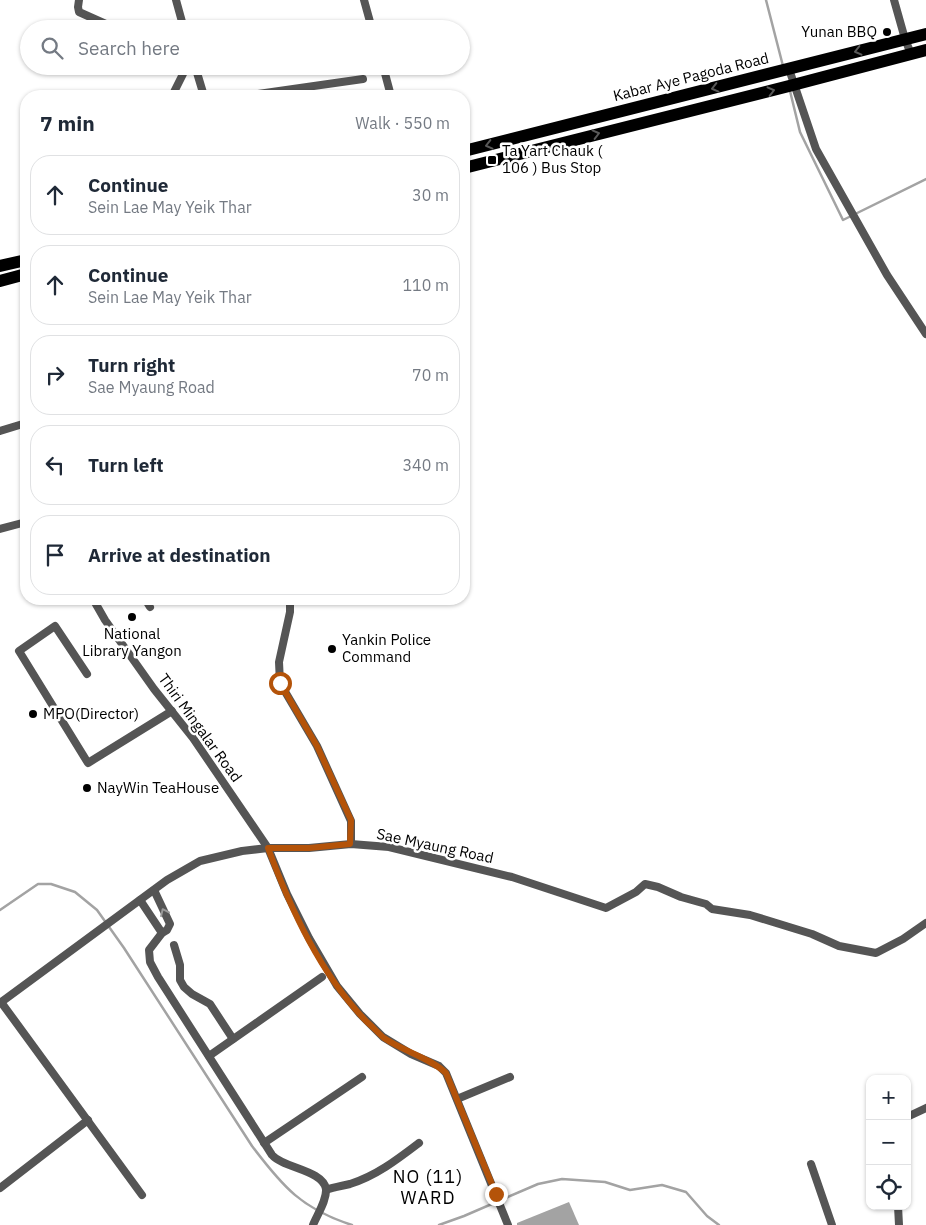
<!DOCTYPE html>
<html lang="en">
<head>
<meta charset="utf-8">
<style>
  :root { --surface:#fff; --page:#f2f2f3; --text:#1f2937; --muted:#747a83; --line:#e0e1e3 }
  body { margin:0; font-family:"IBM Plex Sans",sans-serif; background:var(--page); color:var(--text) }
  .controls { position:absolute; right:15px; bottom:15px; display:grid; overflow:hidden; border-radius:10px; box-shadow:0 1px 4px #0004 }
  .controls button { width:45px; height:45px; display:grid; place-items:center; padding:0; border:0; border-bottom:1px solid var(--line); background:var(--surface); color:var(--text); font:25px sans-serif }
  .stop { position:absolute; width:15px; height:15px; margin:-11px; border:4px solid #b45309; border-radius:50%; background:#fff }
  .stop.end { background:#b45309; border-color:#fff; box-shadow:0 1px 5px #0008 }
  .list { margin:0; padding:0; list-style:none }
  h2 { display:flex; justify-content:space-between; align-items:center; height:65px; margin:0; padding:0 20px; font-size:21px }
  h2 small { font-size:16px; font-weight:400; color:var(--muted) }
  .list li { display:grid; grid-template-columns:32px 1fr auto; gap:15px; align-items:center; box-sizing:border-box; height:80px; margin:0 10px 10px; padding:0 10px; border:1px solid var(--line); border-radius:20px }
  .list b { display:block; font-size:19px; white-space:nowrap }
  .list p { margin:0; font-size:16px; white-space:nowrap; color:var(--muted) }
  .list em { font-size:16px; font-style:normal; color:var(--muted) }
  .icon { flex:none; width:28px; height:28px; fill:none; stroke:currentColor; stroke-width:2; stroke-linecap:round; stroke-linejoin:round }
  .map { position:relative; flex:none; width:926px; height:1225px; overflow:hidden }
  .search { position:absolute; background:var(--surface); box-shadow:0 1px 4px #0004; left:20px; top:20px; width:450px; height:55px; display:flex; align-items:center; gap:12px; box-sizing:border-box; padding:0 18px; border-radius:28px; color:var(--muted); font-size:19px }
  .panel { position:absolute; background:var(--surface); box-shadow:0 1px 4px #0004; left:20px; top:90px; width:450px; height:515px; border-radius:20px }
  .map>svg:first-child { display:block }
</style>
</head>
<body>
<div class="map">
<svg width="926" height="1225" viewBox="0 0 926 1225">
  <rect width="100%" height="100%" fill="#fff"/>
  <!-- water -->
  <polygon fill="#a3a3a3" points="569,1202 579,1225 517,1225 517,1223"/>
  <g fill="none" stroke-linecap="round" stroke-linejoin="round">
    <!-- stream -->
    <g stroke="#a3a3a3" stroke-width="2.5">
      <polyline points="766,0 783,66"/>
      <polyline points="790,91 800,132 843,220 926,179"/>
      <path d="M0,910l38,-26h13l24,8 22,18 27,38 128,198c31,41 50,63 100,79"/>
      <polyline points="439,1225 464,1216 538,1184 562,1179 605,1182 630,1190 662,1185 686,1192 707,1216 719,1225"/>
    </g>
    <!-- minor -->
    <g stroke="#555" stroke-width="8">
      <polyline points="79,0 78,7 79,12 117,29"/>
      <polyline points="176,0 184,29"/>
      <polyline points="364,0 372,29"/>
      <polyline points="894,0 905,39 911,54"/>
      <polyline points="195,66 204,96"/>
      <polyline points="383,66 391,96"/>
      <polyline points="789,69 816,149 887,275 926,334"/>
      <polyline points="172,96 183,74 183,66"/>
      <polyline points="243,96 363,79"/>
      <polyline points="0,431 26,423"/>
      <polyline points="0,529 26,522"/>
      <polyline points="93,599 105,620 154,689 193,738 268,848 287,894 309,938 337,986 360,1014 383,1037 411,1054 439,1066 446,1073 508,1225"/>
      <polyline points="145,599 150,607"/>
      <polyline points="290,599 290,612 279,662 280,683 317,746 351,821 351,844"/>
      <polyline points="87,674 55,626 19,651 88,763 172,711"/>
      <path d="M154,890l16,34 -3,6 -5,3 -13,17 1,12 8,15 114,178c11,13 51,15 54,34 1,11 -9,26 -13,36"/>
      <polyline points="140,900 162,933"/>
      <polyline points="174,945 180,965 180,980 184,987 192,994 210,1004 233,1039"/>
      <polyline points="1,1002 142,1195"/>
      <polyline points="0,1003 167,880 200,861 242,851 268,848 309,848 351,844 389,847 512,877 606,908 636,892 645,884 658,887 681,897 706,904 712,909 750,915 812,934 839,946 876,953 903,939 926,923"/>
      <polyline points="209,1056 322,977"/>
      <polyline points="457,1099 510,1077"/>
      <polyline points="907,1117 926,1108"/>
      <polyline points="264,1143 362,1077"/>
      <polyline points="811,1164 832,1225"/>
      <polyline points="0,1188 88,1120"/>
      <path d="M326,1190c8,-3 16,-4 24,-6 26,-8 48,-25 69,-41"/>
      <polyline points="898,1206 899,1225"/>
    </g>
    <!-- primary -->
    <g stroke="#000" stroke-width="12">
      <polyline points="464,151 926,34"/>
      <polyline points="464,168 793,85 926,50"/>
      <polyline points="0,266 26,260"/>
      <polyline points="0,281 26,274"/>
    </g>
  </g>
  <!-- one-way arrows -->
  <defs><path id="oneway-chevron" d="M-2-3.5L2.5 0L-2 3.5" fill="none" stroke-width="1.6" stroke-linecap="round" stroke-linejoin="round" transform="scale(1.25)"/></defs>
  <g stroke="#595959">
    <use href="#oneway-chevron" transform="translate(858 51) rotate(166)"/>
    <use href="#oneway-chevron" transform="translate(715 88) rotate(166)"/>
    <use href="#oneway-chevron" transform="translate(771 91) rotate(-14)"/>
    <use href="#oneway-chevron" transform="translate(596 134) rotate(-14)"/>
    <use href="#oneway-chevron" transform="translate(489 145) rotate(166)"/>
  </g>
  <use stroke="#999" href="#oneway-chevron" transform="translate(164 912) rotate(-115)"/>
  <g fill="none" stroke-linecap="round" stroke-linejoin="round">
    <!-- route -->
    <path stroke="#b45309" stroke-width="6" d="M280,683l37,63 34,74 -1,24 -41,4h-41c23,62 53,127 99,174 6,5 11,11 17,16 19,13 46,20 62,35l50,121"/>
  </g>
  <!-- markers -->
  <g fill="#000" stroke="#fff" stroke-width="2">
    <circle cx="887" cy="32" r="5"/>
    <rect x="487" y="155" width="10" height="10" rx="2.5"/>
    <circle cx="132" cy="617" r="5"/>
    <circle cx="332" cy="649" r="5"/>
    <circle cx="33" cy="714" r="5"/>
    <circle cx="87" cy="788" r="5"/>
  </g>
  <g text-anchor="middle" stroke-width="5" stroke-linejoin="round" paint-order="stroke">
    <!-- poi labels -->
    <g font-size="15" fill="#000" stroke="#fff" text-anchor="start">
      <text x="877" y="37" text-anchor="end">Yunan BBQ</text>
      <text x="502" y="156">Ta Yart Chauk (<tspan x="502" dy="17">106 ) Bus Stop</tspan></text>
      <text x="132" y="639" text-anchor="middle">National<tspan x="132" dy="17">Library Yangon</tspan></text>
      <text x="342" y="645">Yankin Police<tspan x="342" dy="17">Command</tspan></text>
      <text x="43" y="719">MPO(Director)</text>
      <text x="97" y="793">NayWin TeaHouse</text>
    </g>
    <!-- street labels -->
    <g font-size="15" fill="#000" stroke="#fff">
      <text transform="translate(691 77) rotate(-14)" y="5">Kabar Aye Pagoda Road</text>
      <text transform="translate(200 728) rotate(54)" y="5">Thiri Mingalar Road</text>
      <text transform="translate(435 846) rotate(12)" y="5">Sae Myaung Road</text>
    </g>
    <!-- quarter labels -->
    <g font-size="18" letter-spacing="1" fill="#000" stroke="#fff">
      <text x="428" y="1183">NO (11)<tspan x="428" dy="21">WARD</tspan></text>
    </g>
  </g>
</svg>
<div class="controls">
<button>+</button>
<button>−</button>
<button><svg class="icon" aria-label="locate" viewBox="0 0 24 24"><circle cx="12" cy="12" r="6"/><path d="M12 2v4M12 18v4M2 12h4M18 12h4"/></svg></button>
</div>
<div class="stop" style="left:280px;top:683px"></div>
<div class="stop end" style="left:496px;top:1194px"></div>
<div class="search"><svg class="icon" aria-label="search" viewBox="0 0 24 24"><circle cx="10" cy="10" r="6"/><path d="M15 15l6 6"/></svg>Search here</div>
<section class="panel">
<h2>7 min<small>Walk · 550 m</small></h2>
<ul class="list">
<li><svg class="icon" aria-label="ahead" viewBox="0 0 24 24"><path d="M12 20V5M6 11l6-6 6 6"/></svg><div><b>Continue</b><p>Sein Lae May Yeik Thar</p></div><em>30 m</em></li>
<li><svg class="icon" aria-label="ahead" viewBox="0 0 24 24"><path d="M12 20V5M6 11l6-6 6 6"/></svg><div><b>Continue</b><p>Sein Lae May Yeik Thar</p></div><em>110 m</em></li>
<li><svg class="icon" aria-label="right" viewBox="0 0 24 24"><path d="M7 20v-9h11M14 6l5 5-5 5"/></svg><div><b>Turn right</b><p>Sae Myaung Road</p></div><em>70 m</em></li>
<li><svg class="icon" aria-label="left" viewBox="0 0 24 24"><path d="M17 20v-9H6M10 6l-5 5 5 5"/></svg><div><b>Turn left</b></div><em>340 m</em></li>
<li><svg class="icon" aria-label="arrive" viewBox="0 0 24 24"><path d="M6 21V4h12l-3 4 3 4H6"/></svg><div><b>Arrive at destination</b></div></li>
</ul>
</section>
</div>
</body>
</html>
